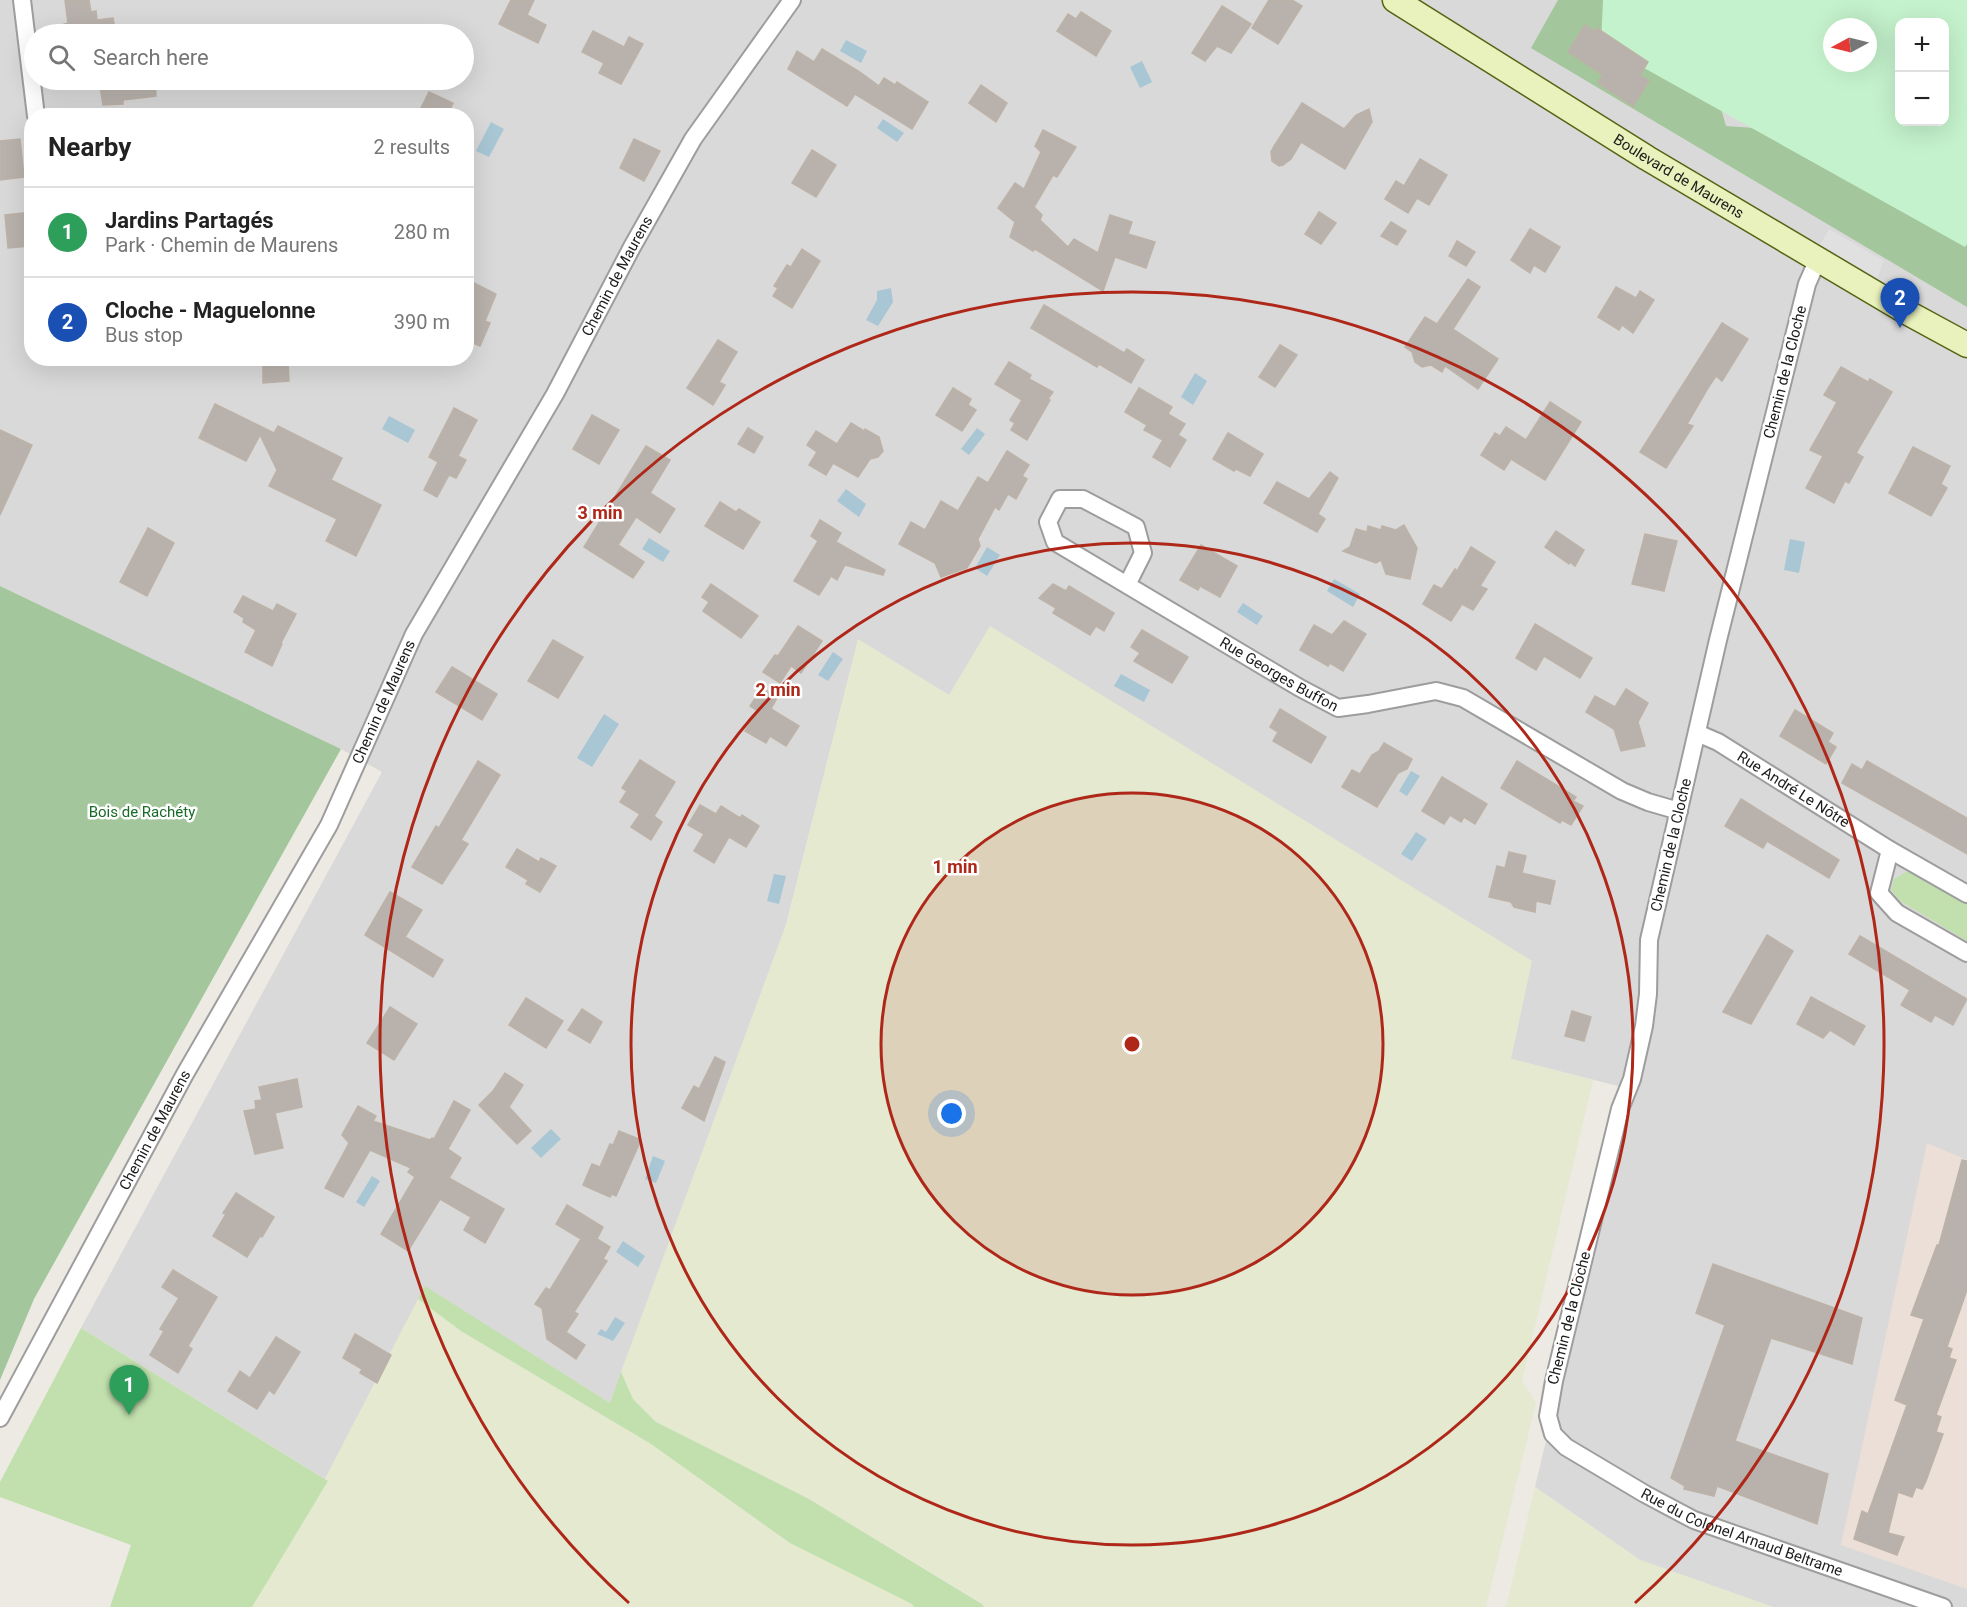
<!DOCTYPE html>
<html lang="en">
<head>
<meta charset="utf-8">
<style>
  :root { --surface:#fff; --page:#f2f2f2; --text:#222; --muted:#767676; --line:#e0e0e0; --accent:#111827 }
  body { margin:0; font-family:Roboto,sans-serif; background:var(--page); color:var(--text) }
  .controls { position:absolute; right:18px; top:18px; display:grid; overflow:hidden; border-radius:12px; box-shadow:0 6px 24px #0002 }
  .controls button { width:54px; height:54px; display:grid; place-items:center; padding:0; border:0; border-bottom:2px solid var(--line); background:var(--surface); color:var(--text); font:30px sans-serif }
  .compass { position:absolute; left:1823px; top:18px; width:54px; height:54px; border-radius:50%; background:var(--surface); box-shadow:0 6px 24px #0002; rotate:263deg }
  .you { position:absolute; left:952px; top:1114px; width:21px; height:21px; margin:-15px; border:4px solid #fff; border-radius:50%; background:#1a73e8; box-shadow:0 0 0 9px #1a73e833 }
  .badge { display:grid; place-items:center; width:39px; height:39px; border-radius:50%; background:var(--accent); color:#fff; font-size:20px; font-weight:700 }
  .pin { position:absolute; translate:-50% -50px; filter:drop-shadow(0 2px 3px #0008) }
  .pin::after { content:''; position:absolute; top:32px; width:21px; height:18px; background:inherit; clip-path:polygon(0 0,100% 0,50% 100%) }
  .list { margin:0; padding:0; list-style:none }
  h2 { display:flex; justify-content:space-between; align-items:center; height:78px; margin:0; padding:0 24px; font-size:26px }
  h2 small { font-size:20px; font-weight:400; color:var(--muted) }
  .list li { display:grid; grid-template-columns:39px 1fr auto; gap:18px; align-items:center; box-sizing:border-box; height:90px; padding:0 24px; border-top:2px solid var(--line) }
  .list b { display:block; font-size:22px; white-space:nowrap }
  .list p { margin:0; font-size:20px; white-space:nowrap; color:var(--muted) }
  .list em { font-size:20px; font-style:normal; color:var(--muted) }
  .icon { flex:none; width:33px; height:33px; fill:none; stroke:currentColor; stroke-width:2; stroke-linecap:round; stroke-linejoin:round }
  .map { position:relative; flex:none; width:1967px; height:1607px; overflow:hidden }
  .search { position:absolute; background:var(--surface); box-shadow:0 6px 24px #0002; left:24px; top:24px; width:450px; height:66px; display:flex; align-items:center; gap:15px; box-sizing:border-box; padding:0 21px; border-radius:33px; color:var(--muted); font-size:22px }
  .panel { position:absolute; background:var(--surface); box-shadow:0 6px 24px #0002; left:24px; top:108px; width:450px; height:258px; border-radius:24px }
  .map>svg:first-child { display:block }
</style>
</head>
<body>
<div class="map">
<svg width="1967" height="1607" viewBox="0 0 1967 1607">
  <rect width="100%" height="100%" fill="#eceae3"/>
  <!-- residential -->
  <path fill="#dad9d9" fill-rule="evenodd" d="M0,0h1967v1607h-194l-133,-47 -105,-73 95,-398 -119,-30 -562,-364 -91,-55 -72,285 -176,478 -185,-116 -100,192 -244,-151 301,-556 -41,-23 -341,-163zM1900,22h44v100h-44zM1832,27h36v36h-36zM34,34h430v46h-430zM32,116h434v242h-434z"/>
  <!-- military -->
  <polygon fill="#ecdfd7" points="1927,1143 1967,1160 1967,1589 1841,1545"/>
  <!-- farmland -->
  <g fill="#e4e9d0">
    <polygon points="990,626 1532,961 1511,1059 1593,1080 1522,1381 1536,1403 1486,1607 984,1607 982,1603 809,1499 656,1422 633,1399 621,1372 786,925 858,639 949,695"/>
    <polygon points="418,1299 461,1331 651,1444 912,1604 914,1607 252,1607 328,1481 325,1479"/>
    <polygon points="1535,1487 1640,1560 1773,1607 1506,1607"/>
  </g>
  <!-- grass -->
  <g fill="#c2e0ae">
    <polygon points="1916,870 1967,902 1967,941 1900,901 1891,890 1894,879 1906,872"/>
    <polygon points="425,1286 610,1403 621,1372 633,1399 656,1422 809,1499 982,1604 984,1607 914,1607 912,1604 790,1543 651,1444 461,1331 418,1299"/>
    <polygon points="81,1328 328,1481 252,1607 110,1607 131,1545 0,1497 0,1482"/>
  </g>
  <!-- forest -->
  <g fill="#a4c69c">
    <polygon points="1558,0 1699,0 1695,17 1726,126 1796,131 1868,63 1900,122 1944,122 1944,22 1967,10 1967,307 1531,48"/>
    <polygon points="0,586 341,749 34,1299 0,1380"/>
  </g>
  <!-- park -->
  <path fill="#c4f2cc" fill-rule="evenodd" d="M1603,0h364v244l-2,3 -364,-203zM1900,22h44v100h-44zM1832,27h36v36h-36z"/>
  <!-- parking -->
  <polygon fill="#e0e0e0" points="1829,229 1884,261 1877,278 1820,245"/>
  <!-- water -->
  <g fill="#a8c6d4">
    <polygon points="846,40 867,51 861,63 840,51"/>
    <polygon points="1142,61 1152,82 1140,88 1130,67"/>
    <polygon points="883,119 904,133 897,142 877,128"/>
    <polygon points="491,122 504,129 489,157 476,151"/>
    <polygon points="891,288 893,302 878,326 866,320 877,300 877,291"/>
    <polygon points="1195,373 1207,381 1193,405 1181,397"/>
    <polygon points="389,416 415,430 408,443 382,429"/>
    <polygon points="977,428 985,434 969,455 961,449"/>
    <polygon points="846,489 866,504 859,517 837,501"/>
    <polygon points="649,538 670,551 663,562 642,549"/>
    <polygon points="1790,539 1805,542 1799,573 1784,570"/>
    <polygon points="987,547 1000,555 987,576 975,568"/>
    <polygon points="1334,579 1360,594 1353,607 1327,591"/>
    <polygon points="1243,603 1263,616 1257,625 1237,612"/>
    <polygon points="833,652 843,659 828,681 818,675"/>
    <polygon points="1121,674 1150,690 1144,702 1114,686"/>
    <polygon points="604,714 619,724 592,767 577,758"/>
    <polygon points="1411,771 1420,776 1407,796 1399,791"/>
    <polygon points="1416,832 1427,839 1412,861 1401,854"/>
    <polygon points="774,874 786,876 779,904 767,901"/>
    <polygon points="551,1129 561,1139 541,1158 531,1148"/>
    <polygon points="653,1156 665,1161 656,1183 645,1179"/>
    <polygon points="372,1176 380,1181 364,1207 356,1202"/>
    <polygon points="623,1241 645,1256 638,1267 616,1252"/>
    <polygon points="615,1317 625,1323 613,1341 597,1334 601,1329 606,1332"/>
  </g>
  <!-- building -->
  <g fill="#b9b2ac" stroke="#bcb2a7" stroke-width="1.5">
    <polygon points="65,0 89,0 91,12 96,11 97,20 113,18 116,34 64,34 64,24 68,23"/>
    <polygon points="511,0 534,0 527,15 546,25 538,43 499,24"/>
    <polygon points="1269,0 1292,0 1302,6 1278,44 1252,28"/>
    <polygon points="1222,6 1251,24 1231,53 1217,46 1205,61 1192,53"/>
    <polygon points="1081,12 1111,31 1096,56 1057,31 1068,14 1076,19"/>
    <polygon points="1585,25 1595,32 1597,28 1648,62 1640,75 1649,81 1633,106 1598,83 1603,75 1568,52"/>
    <polygon points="593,31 624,47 629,37 643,44 621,84 599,73 604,63 582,52"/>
    <polygon points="822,49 860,72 879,86 884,78 895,85 897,82 928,102 912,129 855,94 847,106 788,69 797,51 814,62"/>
    <polygon points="99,80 155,80 156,96 123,100 123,104 103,105"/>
    <polygon points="981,85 1007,103 996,122 969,103"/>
    <polygon points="429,92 453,103 447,116 417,116"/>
    <polygon points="1302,103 1344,129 1356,115 1369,109 1372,122 1345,169 1301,142 1291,159 1283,165 1279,166 1272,161 1271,152 1274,146"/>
    <polygon points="1043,130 1076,147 1057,177 1053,175 1034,207 1042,215 1040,220 1068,247 1074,239 1098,253 1110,215 1132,222 1128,234 1155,242 1146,268 1115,257 1103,291 1035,249 1033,251 1010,237 1015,222 998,208 1015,183 1024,189 1041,152 1035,146"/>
    <polygon points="20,139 24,177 0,180 0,141"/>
    <polygon points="634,139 660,151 644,181 620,168"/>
    <polygon points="812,150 836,165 816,197 792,183"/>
    <polygon points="1420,159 1447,175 1429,205 1417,198 1408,213 1385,199 1396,181 1404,186"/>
    <polygon points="32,212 30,246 8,248 5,215"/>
    <polygon points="1319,212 1336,223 1321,244 1305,234"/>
    <polygon points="1391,222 1406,231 1397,245 1381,236"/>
    <polygon points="1530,229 1560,247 1545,272 1534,265 1530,273 1511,260"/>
    <polygon points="1457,241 1475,252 1466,266 1449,256"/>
    <polygon points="802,249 820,261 792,308 773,296 778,288 774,286 787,265 791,267"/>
    <polygon points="1468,279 1480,287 1453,329 1498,359 1478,389 1445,366 1442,372 1431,365 1422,367 1415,362 1412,352 1405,347 1425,317 1437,324"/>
    <polygon points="474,283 496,294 485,321 490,323 480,346 466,340 466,300"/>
    <polygon points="1616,287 1636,298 1640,291 1654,300 1633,333 1622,325 1619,330 1598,317"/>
    <polygon points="1044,305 1124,353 1127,349 1144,360 1131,383 1099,364 1097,367 1031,328"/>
    <polygon points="1722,323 1748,339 1722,381 1716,376 1708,388 1687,424 1693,426 1666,468 1640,452"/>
    <polygon points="718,340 737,352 719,382 725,385 713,405 687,388"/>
    <polygon points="1280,345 1297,355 1275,387 1259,377"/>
    <polygon points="1009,362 1031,375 1029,379 1053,392 1048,399 1050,400 1027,440 1011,430 1015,423 1010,420 1022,400 995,384"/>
    <polygon points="288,363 289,381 263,383 263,365"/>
    <polygon points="1841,367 1868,382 1870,379 1892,392 1856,453 1863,457 1849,483 1845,481 1834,503 1806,488 1823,456 1810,450 1837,402 1824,395"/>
    <polygon points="953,388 971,399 968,405 976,410 962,431 936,415"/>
    <polygon points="1139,388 1172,407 1168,414 1185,424 1178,435 1186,440 1170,467 1153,457 1163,440 1144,430 1147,425 1125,412"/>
    <polygon points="1550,402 1581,422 1545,480 1511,459 1504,470 1481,455 1495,433 1500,436 1506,427 1526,440"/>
    <polygon points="215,404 274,433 278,426 342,458 331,480 381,505 356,556 326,541 337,519 269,486 277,470 260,435 246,461 199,438"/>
    <polygon points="454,408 477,420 458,456 466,460 456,478 449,475 437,497 424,490 438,462 429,457"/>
    <polygon points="592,415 619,430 599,464 573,449"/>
    <polygon points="851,423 864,431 865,429 879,437 883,451 878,457 870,459 858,477 833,463 826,475 809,465 817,452 807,445 816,431 837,444"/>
    <polygon points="748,428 763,437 754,453 738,444"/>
    <polygon points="0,430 32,445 0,515"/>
    <polygon points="1228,433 1263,454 1250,476 1236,469 1234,471 1213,459"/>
    <polygon points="646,446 670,460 650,493 675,509 660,533 636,517 618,545 644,562 633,578 584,547"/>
    <polygon points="1913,447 1950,466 1941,484 1947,488 1931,516 1889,493"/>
    <polygon points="1007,451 1029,465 1022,476 1027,479 1016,499 1008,494 999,510 995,507 978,539 980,546 967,568 941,577 935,563 899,544 911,522 925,530 941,501 958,511 978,477 988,483"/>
    <polygon points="1330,472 1338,478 1318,514 1325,519 1317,532 1264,503 1277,482 1309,499"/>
    <polygon points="720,502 736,512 739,509 760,522 743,549 705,526"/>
    <polygon points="820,520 841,533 836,542 885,570 883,575 845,565 837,580 831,576 819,595 794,581 818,541 811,536"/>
    <polygon points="1404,525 1417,548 1410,579 1386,574 1381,560 1376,563 1343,551 1350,547 1356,529 1367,532 1368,526 1381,530 1382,526 1396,530"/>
    <polygon points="148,528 174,543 147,596 120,582"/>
    <polygon points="1556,531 1584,550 1575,566 1570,562 1569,564 1545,547"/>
    <polygon points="1645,534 1677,541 1664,591 1632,584"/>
    <polygon points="1201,545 1237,566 1220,597 1200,586 1198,590 1180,580"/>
    <polygon points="1471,547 1495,562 1480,586 1487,589 1473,610 1462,604 1451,621 1423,604 1434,585 1442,589 1455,569 1457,571"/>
    <polygon points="711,584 758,616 741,638 703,611 709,602 702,597"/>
    <polygon points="1053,584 1066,591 1069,586 1114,613 1104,631 1096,626 1090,635 1053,613 1056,608 1039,598"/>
    <polygon points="243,596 273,611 277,604 296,614 281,643 282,644 272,666 245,652 256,630 243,622 244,618 234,612"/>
    <polygon points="1344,621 1366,634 1343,671 1330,663 1328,666 1300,650 1314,625 1332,635"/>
    <polygon points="1535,624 1592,658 1580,678 1544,656 1536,670 1516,658"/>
    <polygon points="798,626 822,641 801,673 791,666 780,683 763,672 775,655 778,656"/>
    <polygon points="1142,630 1188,657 1172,683 1134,661 1140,653 1131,647"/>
    <polygon points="553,640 583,657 558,698 528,681"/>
    <polygon points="452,667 497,694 482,720 436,692"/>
    <polygon points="762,688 777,698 771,709 799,726 786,746 770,736 766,743 745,731 758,711 750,706"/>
    <polygon points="1626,689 1648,703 1638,722 1645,746 1621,751 1614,729 1586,712 1595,696 1615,707"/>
    <polygon points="1280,709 1326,737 1311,763 1273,741 1278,732 1270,727"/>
    <polygon points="1795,710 1833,733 1828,742 1836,747 1826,764 1780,736"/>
    <polygon points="1384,743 1412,759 1407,769 1398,773 1377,807 1342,787 1352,770 1360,774 1372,755 1379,751"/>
    <polygon points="640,760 675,782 654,816 662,822 651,840 631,827 640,814 620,802 627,791 622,788"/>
    <polygon points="478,761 500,775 461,840 468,844 442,884 412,867 436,826 439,828"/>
    <polygon points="1517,761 1576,797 1573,801 1583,806 1571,825 1562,820 1560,823 1501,788"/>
    <polygon points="1867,761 1967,818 1967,854 1842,783 1852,764 1862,770"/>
    <polygon points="1442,777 1487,804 1475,824 1464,817 1461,822 1450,815 1444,824 1422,811"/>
    <polygon points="1741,799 1839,860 1829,878 1767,841 1763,848 1725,826"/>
    <polygon points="700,805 716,814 721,806 740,818 742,815 759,826 746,847 729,837 714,863 694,851 704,834 688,825"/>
    <polygon points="517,849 539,862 541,858 556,866 540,892 526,884 528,880 506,867"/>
    <polygon points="1509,852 1526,856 1522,873 1555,881 1550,904 1536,901 1535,912 1514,907 1511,902 1489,897 1497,866 1505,868"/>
    <polygon points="390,892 422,910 405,937 443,960 433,977 365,935"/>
    <polygon points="1767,935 1793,951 1751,1024 1723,1012"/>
    <polygon points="1860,936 1967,999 1953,1025 1935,1015 1931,1022 1901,1005 1910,990 1849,954"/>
    <polygon points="1811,997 1865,1026 1854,1045 1830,1030 1823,1038 1797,1024"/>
    <polygon points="526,998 563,1021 546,1048 509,1025"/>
    <polygon points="390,1007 417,1024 394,1060 367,1043"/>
    <polygon points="582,1009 602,1022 590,1043 568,1030"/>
    <polygon points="1572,1011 1591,1017 1584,1041 1565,1036"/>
    <polygon points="715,1057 725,1062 704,1121 682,1108 694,1086 699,1089"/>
    <polygon points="505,1073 523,1085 509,1107 531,1131 517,1144 479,1105 493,1091"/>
    <polygon points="297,1079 302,1107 275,1113 283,1148 255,1154 244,1111 256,1109 255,1101 262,1100 259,1087"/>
    <polygon points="454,1101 470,1110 448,1149 461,1158 449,1178 504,1209 485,1243 464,1230 471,1217 440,1199 408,1251 381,1234 415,1177 408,1172 411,1168 370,1150 343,1197 325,1188 349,1143 342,1135 358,1106 376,1116 373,1121 430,1140 432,1138 434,1139"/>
    <polygon points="619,1131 641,1140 616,1196 612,1194 610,1197 583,1185 592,1164 600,1167 610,1144 613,1145"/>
    <polygon points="1962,1160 1967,1161 1967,1290 1947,1347 1952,1349 1949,1358 1956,1360 1936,1415 1941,1417 1936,1432 1943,1434 1926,1481 1922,1489 1916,1487 1912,1497 1898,1492 1888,1533 1904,1537 1897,1555 1854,1539 1862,1511 1868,1514 1907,1405 1895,1400 1924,1319 1911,1315 1937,1245 1939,1245"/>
    <polygon points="236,1193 274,1217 262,1237 260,1236 247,1257 213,1236 226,1214 223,1213"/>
    <polygon points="567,1205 603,1227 597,1239 610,1247 603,1259 607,1261 574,1312 578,1314 566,1332 585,1345 576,1359 547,1339 542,1308 535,1304 546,1288 550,1290 581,1239 556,1224"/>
    <polygon points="1713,1264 1862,1318 1852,1364 1771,1338 1735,1441 1828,1474 1817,1524 1717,1486 1714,1496 1684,1489 1685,1486 1671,1478 1725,1325 1696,1313"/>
    <polygon points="173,1270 217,1297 188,1346 192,1349 178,1373 150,1355 164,1331 160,1329 179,1298 162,1287"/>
    <polygon points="355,1334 391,1355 377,1383 360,1373 362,1369 343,1358"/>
    <polygon points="276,1337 300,1352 274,1394 269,1390 257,1409 228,1391 240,1371 250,1378"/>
  </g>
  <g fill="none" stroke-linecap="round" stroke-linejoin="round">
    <!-- street casing -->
    <g stroke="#9d9d9d" stroke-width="20">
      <g id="street">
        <polyline points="22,0 36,116"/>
        <path id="s1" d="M1818,259l-11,25 -89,356 -69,300 -1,54 -4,32 -12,53 -12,30 -66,272 -6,35 5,18 13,13 79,47 49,26 249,87"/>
        <path id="s2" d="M1127,585l16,-32 -7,-26 -53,-28h-23l-12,23 7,20 245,146 38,20 30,-4 68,-13 27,7 159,93 26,11 31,9"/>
        <path id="s3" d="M1697,733l21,9 172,108 77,44"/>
        <polyline points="1890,850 1879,893 1897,913 1967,953"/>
        <path id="s4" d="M0,1418l185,-344 144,-249 85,-191 141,-240 77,-147 61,-108 99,-139"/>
      </g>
    </g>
    <!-- secondary casing -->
    <g stroke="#536412" stroke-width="27">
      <g id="secondary">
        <path id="s5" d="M1395,0l252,158 263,156 57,31"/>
      </g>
    </g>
    <!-- street -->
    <use href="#street" stroke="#fff" stroke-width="16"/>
    <!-- secondary -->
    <use href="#secondary" stroke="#e9f1bc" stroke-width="24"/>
  </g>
  <!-- distance rings -->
  <circle cx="1132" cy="1044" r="251" fill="#af2718" fill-opacity=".12"/>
  <g fill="none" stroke="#af2718" stroke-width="3">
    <circle cx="1132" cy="1044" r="251"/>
    <circle cx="1132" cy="1044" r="501"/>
    <path d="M629 1603A752 752 0 1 1 1635 1603"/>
  </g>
  <g text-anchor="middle" stroke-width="5" stroke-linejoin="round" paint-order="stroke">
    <!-- street labels -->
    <g font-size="15" fill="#1c1c1c" stroke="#fff">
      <text dy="5" stroke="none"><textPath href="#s5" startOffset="334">Boulevard de Maurens</textPath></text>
      <text dy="5" stroke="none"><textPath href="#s4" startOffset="1299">Chemin de Maurens</textPath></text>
      <text transform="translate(1785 372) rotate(-76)" y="5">Chemin de la Cloche</text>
      <text dy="5" stroke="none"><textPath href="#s2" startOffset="453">Rue Georges Buffon</textPath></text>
      <text dy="5" stroke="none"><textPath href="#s4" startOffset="813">Chemin de Maurens</textPath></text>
      <text dy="5" stroke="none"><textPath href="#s3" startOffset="112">Rue André Le Nôtre</textPath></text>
      <text transform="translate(1671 845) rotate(-77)" y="5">Chemin de la Cloche</text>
      <text dy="5" stroke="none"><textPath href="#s4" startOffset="327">Chemin de Maurens</textPath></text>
      <text transform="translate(1569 1318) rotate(-76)" y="5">Chemin de la Cloche</text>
      <text dy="5" stroke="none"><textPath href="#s1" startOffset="1424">Rue du Colonel Arnaud Beltrame</textPath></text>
    </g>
    <!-- park labels -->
    <g font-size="15" fill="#186b27" stroke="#fff">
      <text x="142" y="817">Bois de Rachéty</text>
    </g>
  </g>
  <circle cx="1132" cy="1044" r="9" fill="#af2718" stroke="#fff" stroke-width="3"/>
  <g font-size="18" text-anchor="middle" font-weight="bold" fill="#af2718" stroke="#fff" stroke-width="5" stroke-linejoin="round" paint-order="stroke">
    <text x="600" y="519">3 min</text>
    <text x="778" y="696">2 min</text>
    <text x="955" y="873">1 min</text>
  </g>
</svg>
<div class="controls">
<button>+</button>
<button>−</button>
</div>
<svg class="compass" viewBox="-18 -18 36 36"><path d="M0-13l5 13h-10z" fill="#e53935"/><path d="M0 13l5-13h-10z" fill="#767676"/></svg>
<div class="you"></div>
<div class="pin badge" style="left:129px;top:1415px;background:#2e9e5b">1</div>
<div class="pin badge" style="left:1900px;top:328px;background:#1a4fb4">2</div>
<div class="search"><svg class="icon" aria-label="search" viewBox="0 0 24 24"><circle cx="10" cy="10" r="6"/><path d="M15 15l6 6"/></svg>Search here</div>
<section class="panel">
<h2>Nearby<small>2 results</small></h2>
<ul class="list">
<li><span class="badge" style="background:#2e9e5b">1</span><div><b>Jardins Partagés</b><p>Park · Chemin de Maurens</p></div><em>280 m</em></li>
<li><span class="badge" style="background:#1a4fb4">2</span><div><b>Cloche - Maguelonne</b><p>Bus stop</p></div><em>390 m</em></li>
</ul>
</section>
</div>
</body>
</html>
